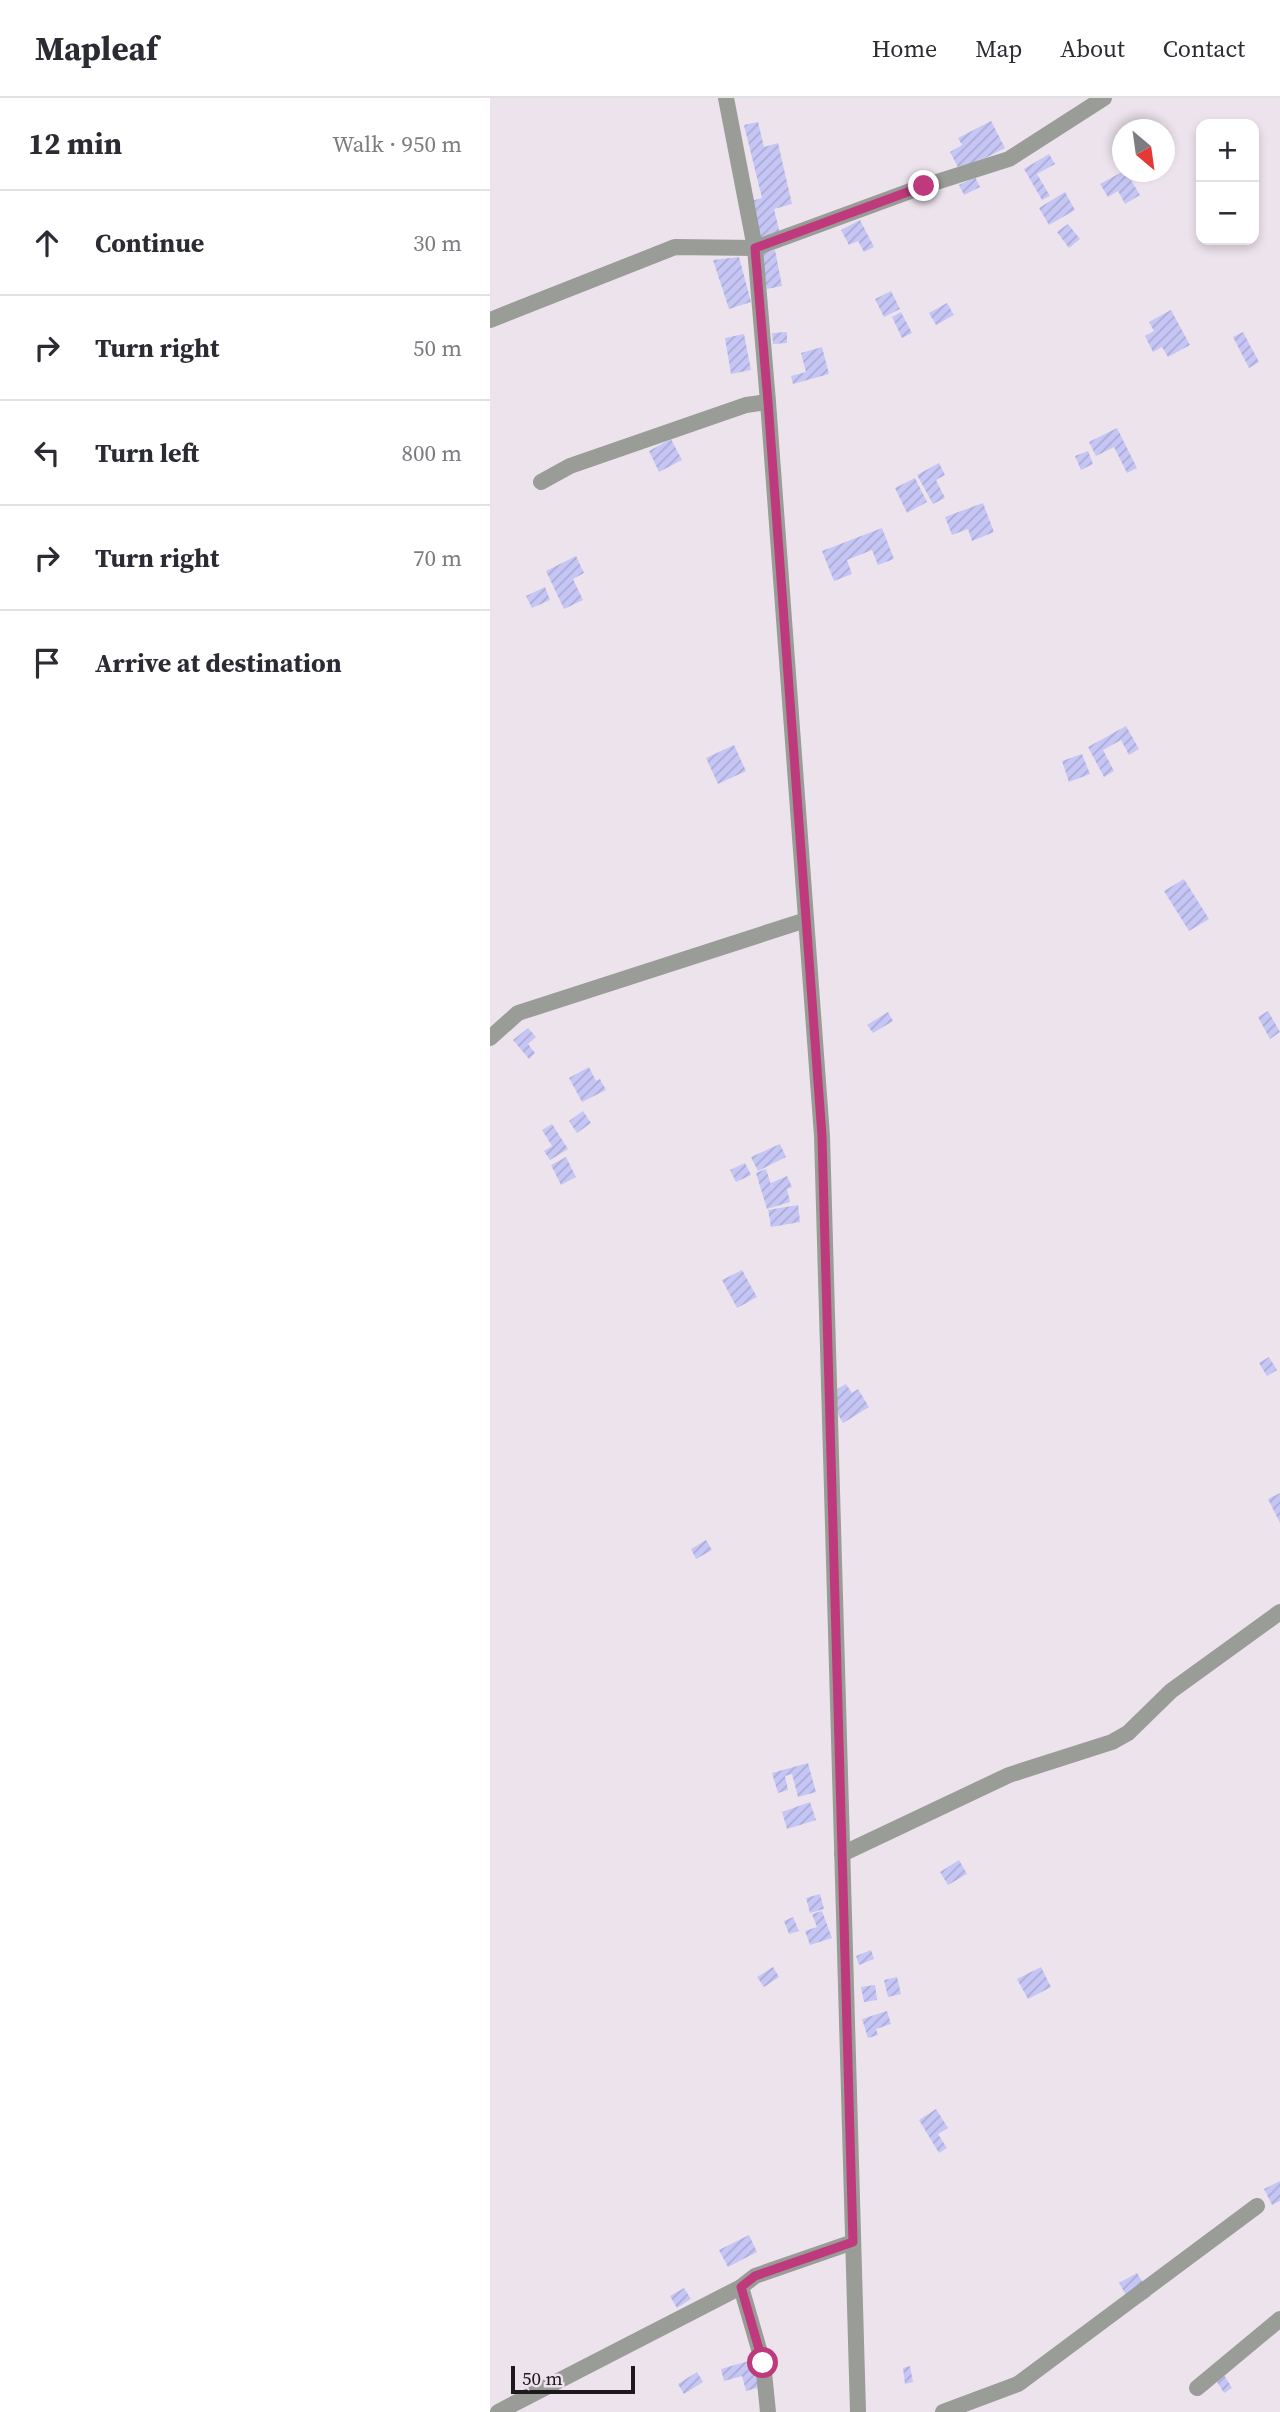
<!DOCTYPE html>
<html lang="en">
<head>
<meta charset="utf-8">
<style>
  :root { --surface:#fff; --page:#f7f7f7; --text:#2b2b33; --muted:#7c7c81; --line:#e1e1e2 }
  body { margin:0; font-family:"Source Serif 4",serif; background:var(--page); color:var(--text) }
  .controls { position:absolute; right:21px; top:21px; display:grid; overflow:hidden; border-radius:14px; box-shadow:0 4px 10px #0003 }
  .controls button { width:63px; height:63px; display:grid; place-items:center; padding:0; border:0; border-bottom:2px solid var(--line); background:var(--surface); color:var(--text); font:35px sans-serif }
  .compass { position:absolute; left:622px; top:21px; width:63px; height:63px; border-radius:50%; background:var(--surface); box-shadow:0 4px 10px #0003; rotate:151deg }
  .scale { position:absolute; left:21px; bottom:18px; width:124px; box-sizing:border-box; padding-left:7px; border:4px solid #1d191d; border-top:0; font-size:19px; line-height:24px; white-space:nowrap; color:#1d191d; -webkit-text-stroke:5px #ede3ed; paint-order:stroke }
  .stop { position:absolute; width:21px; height:21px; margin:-16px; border:5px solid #bf3a7c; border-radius:50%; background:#fff }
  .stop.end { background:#bf3a7c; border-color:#fff; box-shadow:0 2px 7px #0008 }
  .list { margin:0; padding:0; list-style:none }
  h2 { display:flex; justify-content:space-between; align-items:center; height:91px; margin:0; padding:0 28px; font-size:30px }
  h2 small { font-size:23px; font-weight:400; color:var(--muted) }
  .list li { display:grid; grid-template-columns:46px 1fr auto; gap:21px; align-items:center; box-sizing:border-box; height:105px; padding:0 28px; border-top:2px solid var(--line) }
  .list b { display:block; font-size:26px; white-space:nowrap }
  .list em { font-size:23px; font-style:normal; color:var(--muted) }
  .icon { flex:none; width:38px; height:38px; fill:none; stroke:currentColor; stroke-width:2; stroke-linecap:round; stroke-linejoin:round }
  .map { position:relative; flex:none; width:790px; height:2314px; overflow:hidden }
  header { display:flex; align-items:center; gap:42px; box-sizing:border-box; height:98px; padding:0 35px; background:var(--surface); border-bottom:2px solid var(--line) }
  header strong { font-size:33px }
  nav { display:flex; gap:38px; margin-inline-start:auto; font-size:24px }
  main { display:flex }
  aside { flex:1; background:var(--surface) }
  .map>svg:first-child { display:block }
</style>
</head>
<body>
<header>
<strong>Mapleaf</strong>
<nav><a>Home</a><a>Map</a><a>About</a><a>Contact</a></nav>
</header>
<main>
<aside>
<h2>12 min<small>Walk · 950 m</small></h2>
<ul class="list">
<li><svg class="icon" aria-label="ahead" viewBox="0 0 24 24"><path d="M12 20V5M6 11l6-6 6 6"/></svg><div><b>Continue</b></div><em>30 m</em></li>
<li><svg class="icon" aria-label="right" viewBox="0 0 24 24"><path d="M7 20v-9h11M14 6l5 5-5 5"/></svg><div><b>Turn right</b></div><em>50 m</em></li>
<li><svg class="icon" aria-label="left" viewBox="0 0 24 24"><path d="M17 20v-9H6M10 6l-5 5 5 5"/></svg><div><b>Turn left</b></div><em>800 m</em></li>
<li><svg class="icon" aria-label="right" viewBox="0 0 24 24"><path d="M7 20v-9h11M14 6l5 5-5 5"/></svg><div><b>Turn right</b></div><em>70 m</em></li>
<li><svg class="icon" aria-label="arrive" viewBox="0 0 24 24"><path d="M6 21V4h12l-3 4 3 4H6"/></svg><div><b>Arrive at destination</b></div></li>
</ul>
</aside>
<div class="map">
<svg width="790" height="2314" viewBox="0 0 790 2314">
  <defs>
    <pattern id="building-hatch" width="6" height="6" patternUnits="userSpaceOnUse" patternTransform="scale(1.75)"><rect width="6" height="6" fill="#c6c6f6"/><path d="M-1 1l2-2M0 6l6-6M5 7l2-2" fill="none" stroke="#aaaad2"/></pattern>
  </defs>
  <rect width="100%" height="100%" fill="#ede3ed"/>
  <!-- building -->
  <g fill="url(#building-hatch)">
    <polygon points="501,23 515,50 470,73 460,54 472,47 468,40"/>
    <polygon points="268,24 274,49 288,45 302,106 284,111 290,136 270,141 261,103 272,100 254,27"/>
    <polygon points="559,56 565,66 547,76 560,98 552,102 534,71"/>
    <polygon points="632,74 636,74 650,97 635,106 628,93 618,99 610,86"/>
    <polygon points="485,79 490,89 474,97 469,87"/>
    <polygon points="575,94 585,112 559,127 549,110"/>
    <polygon points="370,122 384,149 374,154 368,143 359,147 351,132"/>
    <polygon points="578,126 590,141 579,150 567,134"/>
    <polygon points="285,152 292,188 277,191 270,155"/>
    <polygon points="249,159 261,204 239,211 223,162"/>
    <polygon points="401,193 410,211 394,219 385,201"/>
    <polygon points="457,205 464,217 446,227 439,215"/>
    <polygon points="681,212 700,247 678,259 672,249 663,254 655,238 664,233 659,224"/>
    <polygon points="411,214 422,235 412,240 402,219"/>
    <polygon points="297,234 297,245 283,246 282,235"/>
    <polygon points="753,234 769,264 759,270 743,239"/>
    <polygon points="254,236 261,272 241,276 235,240"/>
    <polygon points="332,249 339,276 303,286 301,278 316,274 311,255"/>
    <polygon points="627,330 647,370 637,375 624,349 606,358 599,344"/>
    <polygon points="181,341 192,362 169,374 159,353"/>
    <polygon points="598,353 603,366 591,372 585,358"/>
    <polygon points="449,365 455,377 446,382 455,400 443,406 427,377"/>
    <polygon points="425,380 437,404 417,415 405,390"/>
    <polygon points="493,405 504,434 482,443 478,431 462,437 455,419"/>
    <polygon points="392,430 404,461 388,467 382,452 357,462 362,476 344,483 332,453"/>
    <polygon points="86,458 94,475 83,481 93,502 74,511 56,473"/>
    <polygon points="55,489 60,502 42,510 36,498"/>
    <polygon points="636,628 649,651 639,657 631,642 613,652 624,673 614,679 598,649"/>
    <polygon points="244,647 256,673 228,686 216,660"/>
    <polygon points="592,656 600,676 579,684 572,663"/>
    <polygon points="694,781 719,821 699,833 674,793"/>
    <polygon points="778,913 790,934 780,941 768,919"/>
    <polygon points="398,914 403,923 383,935 377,927"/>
    <polygon points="38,930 46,939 38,946 45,955 39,961 23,942"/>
    <polygon points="99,969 106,983 110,981 116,992 92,1004 79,980"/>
    <polygon points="93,1013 101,1025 87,1035 79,1023"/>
    <polygon points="62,1026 78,1051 60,1062 54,1053 62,1048 52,1032"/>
    <polygon points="290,1046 296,1059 268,1073 261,1059"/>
    <polygon points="76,1059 86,1079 71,1087 61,1067"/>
    <polygon points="255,1065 261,1077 246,1084 240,1072"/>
    <polygon points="276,1071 284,1096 281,1085 297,1078 302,1089 297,1091 300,1104 277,1111 266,1075"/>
    <polygon points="308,1107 310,1124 281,1129 278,1112"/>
    <polygon points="252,1172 267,1199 247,1210 232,1182"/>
    <polygon points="779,1259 787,1272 777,1278 769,1265"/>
    <polygon points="356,1286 362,1295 368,1291 379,1309 353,1325 337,1297"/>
    <polygon points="790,1395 790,1425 778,1401"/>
    <polygon points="216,1442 222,1452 206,1461 201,1451"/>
    <polygon points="318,1665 326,1694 308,1699 302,1676 295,1678 298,1692 288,1695 282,1675"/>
    <polygon points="320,1704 326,1722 297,1731 292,1714"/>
    <polygon points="469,1762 477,1776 458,1787 450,1774"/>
    <polygon points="330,1796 334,1811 320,1815 316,1800"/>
    <polygon points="332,1813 342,1840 320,1847 315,1833 327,1829 322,1816"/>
    <polygon points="303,1819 309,1833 299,1836 294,1823"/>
    <polygon points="381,1852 384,1861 369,1867 366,1858"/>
    <polygon points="283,1869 289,1879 274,1889 267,1879"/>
    <polygon points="551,1869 561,1889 538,1901 527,1881"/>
    <polygon points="407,1879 411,1896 398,1899 394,1882"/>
    <polygon points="385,1887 387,1902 374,1904 371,1889"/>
    <polygon points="397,1913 401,1926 386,1931 388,1937 378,1940 372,1921"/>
    <polygon points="446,2011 458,2030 448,2036 457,2050 449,2055 429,2022"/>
    <polygon points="790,2083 790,2103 782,2107 774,2091"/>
    <polygon points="259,2137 267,2154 238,2169 229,2152"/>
    <polygon points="647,2175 661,2198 643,2209 629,2185"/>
    <polygon points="194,2190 201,2201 187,2210 180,2198"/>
    <polygon points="262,2262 270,2289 256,2293 252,2278 234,2283 231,2271"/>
    <polygon points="728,2267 742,2290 734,2295 720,2273"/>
    <polygon points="420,2268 423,2284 415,2286 413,2270"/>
    <polygon points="207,2274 213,2284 194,2296 188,2286"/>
  </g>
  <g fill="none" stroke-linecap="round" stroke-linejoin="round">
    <!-- minor -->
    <g stroke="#999c97" stroke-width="16">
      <polyline points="236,0 265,150 278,304 332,1038 368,2314"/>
      <polyline points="0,222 185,149 265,150 434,88 519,61 614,0"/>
      <polyline points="51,384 80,368 256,307 278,304"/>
      <polyline points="0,940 28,915 316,822"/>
      <polyline points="352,1756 519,1677 622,1644 638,1635 681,1593 790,1514"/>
      <polyline points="251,2189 273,2265 278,2314"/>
      <polyline points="707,2290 790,2221"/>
      <polyline points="8,2314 251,2189 265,2178 363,2144"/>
      <polyline points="453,2314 528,2286 767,2108"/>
    </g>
  </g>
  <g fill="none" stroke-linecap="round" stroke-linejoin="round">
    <!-- route -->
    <polyline stroke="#bf3a7c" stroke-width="9" points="273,2265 251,2189 265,2178 363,2144 332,1038 278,304 265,150 434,88"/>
  </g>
</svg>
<div class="controls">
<button>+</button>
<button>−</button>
</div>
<svg class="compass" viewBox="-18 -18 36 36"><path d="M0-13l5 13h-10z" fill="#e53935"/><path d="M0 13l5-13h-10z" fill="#7c7c81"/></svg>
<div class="scale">50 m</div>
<div class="stop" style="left:273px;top:2265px"></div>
<div class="stop end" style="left:434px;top:88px"></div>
</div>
</main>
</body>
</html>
